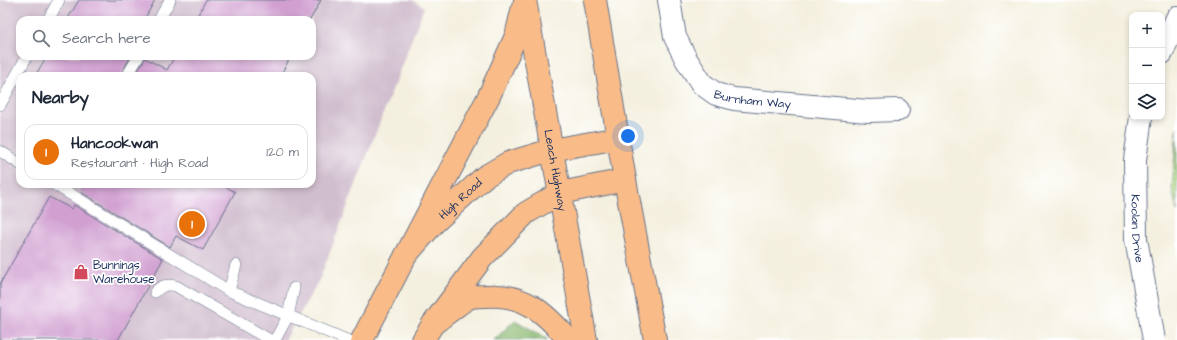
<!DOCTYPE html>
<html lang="en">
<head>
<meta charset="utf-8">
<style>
  :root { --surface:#fff; --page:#f2f2f3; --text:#1f2937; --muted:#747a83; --line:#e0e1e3; --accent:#d1495b }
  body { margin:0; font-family:"Architects Daughter",sans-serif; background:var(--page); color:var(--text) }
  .controls { position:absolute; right:12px; top:12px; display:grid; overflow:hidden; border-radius:8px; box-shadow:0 2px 6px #0003 }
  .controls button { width:36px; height:36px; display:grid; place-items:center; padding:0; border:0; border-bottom:1px solid var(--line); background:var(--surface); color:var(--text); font:20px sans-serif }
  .you { position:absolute; left:628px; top:136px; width:14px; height:14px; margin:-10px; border:3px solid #fff; border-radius:50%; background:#1a73e8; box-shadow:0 0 0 6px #1a73e833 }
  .badge { display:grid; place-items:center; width:26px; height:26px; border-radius:50%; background:var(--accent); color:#fff; font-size:13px; font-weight:700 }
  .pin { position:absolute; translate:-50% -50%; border:2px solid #fff; box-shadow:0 1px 4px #0006 }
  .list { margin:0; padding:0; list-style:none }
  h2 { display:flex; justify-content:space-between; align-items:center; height:52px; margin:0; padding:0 16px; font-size:17px }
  h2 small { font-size:13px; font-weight:400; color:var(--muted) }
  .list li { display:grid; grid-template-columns:26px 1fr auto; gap:12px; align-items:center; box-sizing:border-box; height:56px; margin:0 8px 8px; padding:0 8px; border:1px solid var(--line); border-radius:12px }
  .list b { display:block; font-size:15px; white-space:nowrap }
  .list p { margin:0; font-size:13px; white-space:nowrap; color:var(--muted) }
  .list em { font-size:13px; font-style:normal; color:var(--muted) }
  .icon { flex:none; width:22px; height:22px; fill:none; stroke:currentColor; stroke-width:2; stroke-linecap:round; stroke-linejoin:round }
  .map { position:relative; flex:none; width:1177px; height:340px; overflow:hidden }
  .search { position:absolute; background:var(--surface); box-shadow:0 2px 6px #0003; left:16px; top:16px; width:300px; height:44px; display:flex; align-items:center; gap:10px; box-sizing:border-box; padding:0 14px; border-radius:12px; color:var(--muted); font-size:15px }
  .panel { position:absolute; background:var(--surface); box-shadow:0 2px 6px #0003; left:16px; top:72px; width:300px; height:116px; border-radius:12px }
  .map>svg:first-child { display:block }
</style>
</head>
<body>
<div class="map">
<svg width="1177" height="340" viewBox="0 0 1177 340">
  <rect width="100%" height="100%" fill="#fff"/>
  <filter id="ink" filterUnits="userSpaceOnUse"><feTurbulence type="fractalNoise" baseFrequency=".025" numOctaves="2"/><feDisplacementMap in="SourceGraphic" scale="8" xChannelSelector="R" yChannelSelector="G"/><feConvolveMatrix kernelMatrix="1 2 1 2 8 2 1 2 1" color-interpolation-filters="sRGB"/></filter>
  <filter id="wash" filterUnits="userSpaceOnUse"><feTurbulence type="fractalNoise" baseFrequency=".012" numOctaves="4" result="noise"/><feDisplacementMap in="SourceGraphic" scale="16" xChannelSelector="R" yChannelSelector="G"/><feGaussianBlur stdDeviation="0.9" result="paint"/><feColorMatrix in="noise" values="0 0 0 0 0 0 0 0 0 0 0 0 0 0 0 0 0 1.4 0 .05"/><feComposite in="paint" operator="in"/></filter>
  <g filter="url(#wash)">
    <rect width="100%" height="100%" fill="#f4f0df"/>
    <!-- industrial -->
    <path fill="#d0bdce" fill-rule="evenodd" d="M0,0h412l12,7 -104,271 -35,62h-285zM20,20h292v36h-292zM20,76h292v108h-292z"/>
    <!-- green -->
    <polygon fill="#b1da85" stroke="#668472" points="1177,128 1177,211 1172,189"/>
    <!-- forest -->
    <polygon fill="#8cba72" stroke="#547468" points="515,320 547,339 547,340 494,340"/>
    <g id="blocks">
      <!-- building -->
      <g fill="#d1a0d1">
        <polygon points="79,0 155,0 144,20 67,20"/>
        <polygon points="206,0 321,0 310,20 195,20"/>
        <polygon points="47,56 131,56 120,76 35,76"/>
        <polygon points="175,56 291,56 280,76 135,76 145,58 167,70"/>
        <polygon points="86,184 221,184 235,192 203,250 176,236 170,247 81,192"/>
        <polygon points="49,197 72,209 74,205 163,259 118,340 0,340 0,284"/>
      </g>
    </g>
  </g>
  <g filter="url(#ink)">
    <use href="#blocks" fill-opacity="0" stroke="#67738b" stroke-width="1"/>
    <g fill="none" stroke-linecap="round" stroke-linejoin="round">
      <!-- lane casing -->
      <g stroke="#67738b" stroke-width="12">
        <g id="lane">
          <polyline points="48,20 59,0"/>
          <polyline points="159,20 170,0"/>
          <polyline points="127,76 139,56"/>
          <polyline points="0,105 27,56"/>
          <polyline points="0,151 20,164"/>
          <polyline points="54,184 229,291 347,340"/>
          <polyline points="229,291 236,265"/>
          <path d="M155,292c7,-7 12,-8 21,-6l94,54"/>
          <polyline points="275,340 288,316 294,288"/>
        </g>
      </g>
      <!-- street casing -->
      <g stroke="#67738b" stroke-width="24">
        <g id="street">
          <path id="s1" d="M669,0l6,37 11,22 16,25 14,10 18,5 134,12 30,-1"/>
          <polyline points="1162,53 1177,18"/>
          <path id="s2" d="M1141,117l-6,43 1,79 18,101"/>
        </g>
      </g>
      <!-- primary casing -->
      <g stroke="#67738b" stroke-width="24">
        <g id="primary">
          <path id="s3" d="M362,340l44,-85 28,-32 50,-46 24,-14 43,-13 68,-12"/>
          <polyline points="423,340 433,324 482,258 526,213 560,193 625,180"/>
        </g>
      </g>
      <!-- highway casing -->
      <g stroke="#67738b" stroke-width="24">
        <g id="highway">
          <path id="s4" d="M525,0l61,340"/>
          <polyline points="595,0 625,180 655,340"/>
          <polyline points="406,255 489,96 516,36 523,7"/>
          <path d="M433,324c9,-6 29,-24 38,-27 4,-1 10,-1 15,-1 39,-3 59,17 83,44"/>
        </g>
      </g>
      <!-- lane -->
      <use href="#lane" stroke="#fff" stroke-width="11"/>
      <!-- street -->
      <use href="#street" stroke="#fff" stroke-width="22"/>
      <!-- primary -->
      <use href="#primary" stroke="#f9bc89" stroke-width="22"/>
      <!-- highway -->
      <use href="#highway" stroke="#f9bc89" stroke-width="22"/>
    </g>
  </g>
  <!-- icons -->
  <defs>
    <g id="shop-bare" transform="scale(1.2)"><path d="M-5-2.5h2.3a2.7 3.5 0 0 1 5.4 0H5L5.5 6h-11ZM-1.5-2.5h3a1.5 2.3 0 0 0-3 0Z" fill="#d1495b" stroke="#fff" stroke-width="2.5" paint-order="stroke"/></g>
  </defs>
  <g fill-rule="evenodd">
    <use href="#shop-bare" x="81" y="272"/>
  </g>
  <g text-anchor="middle" stroke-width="3.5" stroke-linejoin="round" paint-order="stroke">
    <!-- street labels -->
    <g font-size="12" fill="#1b2f5e" stroke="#fff">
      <text dy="4" stroke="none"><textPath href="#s1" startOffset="146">Burnham Way</textPath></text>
      <text dy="4" stroke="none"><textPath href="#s4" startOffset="173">Leach Highway</textPath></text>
      <text dy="4" stroke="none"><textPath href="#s3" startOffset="174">High Road</textPath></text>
      <text dy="4" stroke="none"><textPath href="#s2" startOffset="112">Koolan Drive</textPath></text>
    </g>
    <!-- poi labels -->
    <g font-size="12" fill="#1b2f5e" stroke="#fff" text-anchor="start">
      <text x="93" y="269">Bunnings<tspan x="93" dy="14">Warehouse</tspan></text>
    </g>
  </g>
</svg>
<div class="controls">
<button>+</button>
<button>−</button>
<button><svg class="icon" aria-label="layers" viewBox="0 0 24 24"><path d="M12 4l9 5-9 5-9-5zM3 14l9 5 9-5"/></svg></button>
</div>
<div class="you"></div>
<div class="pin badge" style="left:192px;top:224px;background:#e8710a">1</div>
<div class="search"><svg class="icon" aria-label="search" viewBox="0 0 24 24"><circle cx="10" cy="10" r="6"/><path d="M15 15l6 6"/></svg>Search here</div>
<section class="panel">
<h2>Nearby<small></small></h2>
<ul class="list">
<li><span class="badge" style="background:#e8710a">1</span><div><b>Hancookwan</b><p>Restaurant · High Road</p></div><em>120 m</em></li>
</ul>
</section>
</div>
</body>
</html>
